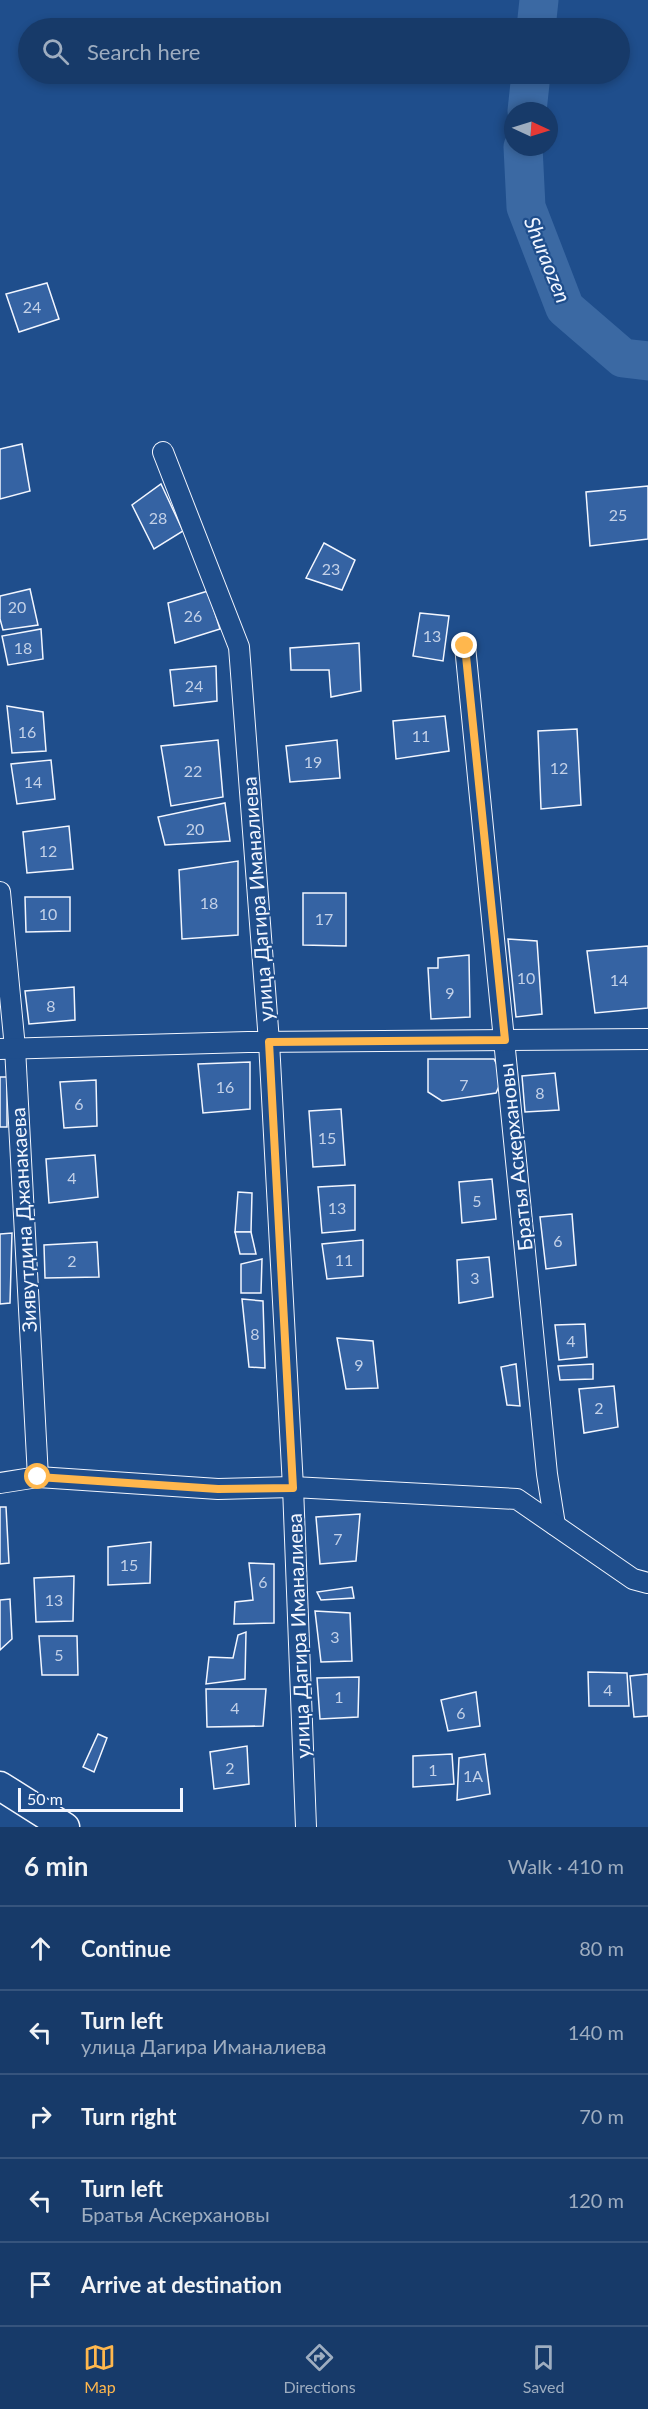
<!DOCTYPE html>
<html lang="en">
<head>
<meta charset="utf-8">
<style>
  :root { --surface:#173a69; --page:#244571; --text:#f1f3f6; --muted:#9eadc0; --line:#36547d; --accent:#ffb74d }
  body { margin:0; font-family:Lato,sans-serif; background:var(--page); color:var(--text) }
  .compass { position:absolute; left:504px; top:102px; width:54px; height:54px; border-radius:50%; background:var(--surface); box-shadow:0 3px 9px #0003; rotate:94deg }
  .scale { position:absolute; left:18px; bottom:15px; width:165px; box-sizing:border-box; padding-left:6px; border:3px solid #f2f6ff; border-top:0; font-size:16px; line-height:21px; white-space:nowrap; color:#f2f6ff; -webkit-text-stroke:4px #1f4e8c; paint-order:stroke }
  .stop { position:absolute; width:18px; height:18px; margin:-14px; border:4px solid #ffb74d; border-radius:50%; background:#fff }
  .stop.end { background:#ffb74d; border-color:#fff; box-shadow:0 2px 6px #0008 }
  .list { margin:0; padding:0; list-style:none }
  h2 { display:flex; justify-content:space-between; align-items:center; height:78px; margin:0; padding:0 24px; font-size:26px }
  h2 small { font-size:20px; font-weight:400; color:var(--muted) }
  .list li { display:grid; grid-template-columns:39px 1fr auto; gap:18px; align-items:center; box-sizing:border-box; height:84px; padding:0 24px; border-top:2px solid var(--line) }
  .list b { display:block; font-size:22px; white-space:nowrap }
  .list p { margin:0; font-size:20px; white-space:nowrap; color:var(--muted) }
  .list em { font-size:20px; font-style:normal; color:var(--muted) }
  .icon { flex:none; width:33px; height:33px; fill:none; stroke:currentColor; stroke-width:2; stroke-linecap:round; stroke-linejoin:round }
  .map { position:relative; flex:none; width:648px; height:1827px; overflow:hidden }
  .search { position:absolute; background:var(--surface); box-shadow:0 3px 9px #0003; left:18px; right:18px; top:18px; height:66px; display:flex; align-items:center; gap:15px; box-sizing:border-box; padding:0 21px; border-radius:33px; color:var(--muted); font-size:22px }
  .sheet { height:498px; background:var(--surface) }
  nav { display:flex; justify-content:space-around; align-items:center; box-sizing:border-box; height:84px; border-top:2px solid var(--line); background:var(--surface); font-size:16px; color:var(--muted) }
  nav a { display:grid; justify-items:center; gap:3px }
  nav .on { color:var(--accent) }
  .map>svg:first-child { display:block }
</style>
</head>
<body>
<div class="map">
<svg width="648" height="1827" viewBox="0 0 648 1827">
  <rect width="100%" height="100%" fill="#1f4e8c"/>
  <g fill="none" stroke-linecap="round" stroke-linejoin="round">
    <!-- river -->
    <g stroke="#3b69a3" stroke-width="39">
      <polyline points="536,28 539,0"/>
      <polyline points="527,111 531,74"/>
      <polyline points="523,147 526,207 565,308 623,358 648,361"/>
    </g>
  </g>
  <!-- building -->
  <g fill="#3563a3" stroke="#f2f6ff" stroke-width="1.5">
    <polygon points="47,283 59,319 19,332 6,294"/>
    <polygon points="22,444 30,491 0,499 0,449"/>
    <polygon points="161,484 183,531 154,549 132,505"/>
    <polygon points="648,486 648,539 590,546 586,492"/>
    <polygon points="324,543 355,560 342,590 306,578"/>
    <polygon points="30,589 38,625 3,630 0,619 0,596"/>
    <polygon points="208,591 220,629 175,643 168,603"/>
    <polygon points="420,613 449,616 443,661 413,656"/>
    <polygon points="41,629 43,659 8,665 2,636"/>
    <polygon points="359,643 361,691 331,697 329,670 291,670 290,648"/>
    <polygon points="216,666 217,701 174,706 170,670"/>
    <polygon points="7,706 43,712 46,751 12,753"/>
    <polygon points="445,716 449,751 396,759 393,721"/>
    <polygon points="577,729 581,805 541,809 538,731"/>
    <polygon points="218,740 223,797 171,806 161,746"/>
    <polygon points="337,740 340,778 290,782 286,746"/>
    <polygon points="51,760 55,799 17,804 11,764"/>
    <polygon points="225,803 230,841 165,845 158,817"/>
    <polygon points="69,826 73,869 27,873 23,832"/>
    <polygon points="238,861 238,935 182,939 179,870"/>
    <polygon points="303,893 346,893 346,946 303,945"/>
    <polygon points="25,897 70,897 70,931 26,932"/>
    <polygon points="508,939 537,941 542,1014 516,1017"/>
    <polygon points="648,946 648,1008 595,1013 587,951"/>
    <polygon points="469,955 470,1017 431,1019 428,968 438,968 438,958"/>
    <polygon points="74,987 75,1020 29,1024 25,991"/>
    <polygon points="428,1059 494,1059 503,1077 496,1093 442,1101 428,1092"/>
    <polygon points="250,1062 250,1109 203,1113 198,1064"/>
    <polygon points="555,1073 559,1110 525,1112 522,1076"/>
    <rect x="0" y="1077" width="7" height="50"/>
    <polygon points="96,1080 97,1126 64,1128 60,1082"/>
    <polygon points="341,1109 345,1165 313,1167 309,1111"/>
    <polygon points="95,1155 98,1197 49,1203 46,1159"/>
    <polygon points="492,1179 496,1219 462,1223 459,1182"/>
    <polygon points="355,1185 355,1230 322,1233 318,1187"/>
    <polygon points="238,1192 252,1193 251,1232 235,1232"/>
    <polygon points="572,1214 576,1265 546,1269 540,1217"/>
    <polygon points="235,1232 251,1232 256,1254 240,1254"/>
    <polygon points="12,1233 10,1303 0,1304 0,1234"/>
    <polygon points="363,1240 363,1276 327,1279 322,1244"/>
    <polygon points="97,1242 99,1277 45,1278 44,1245"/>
    <polygon points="489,1257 493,1297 459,1303 457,1260"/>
    <polygon points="262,1259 261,1293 241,1293 241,1264"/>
    <polygon points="242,1299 263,1301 265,1368 249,1367"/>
    <polygon points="585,1324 587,1357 559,1360 555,1325"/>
    <polygon points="337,1338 373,1341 378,1388 346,1389"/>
    <polygon points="516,1364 520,1406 507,1405 501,1367"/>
    <polygon points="593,1364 593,1379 560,1380 558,1366"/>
    <polygon points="614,1386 618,1427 584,1433 579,1389"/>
    <polygon points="0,1507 6,1507 9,1563 0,1564"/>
    <polygon points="360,1514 356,1561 320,1564 316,1517"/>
    <polygon points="151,1542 150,1583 108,1585 108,1547"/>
    <polygon points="249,1563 274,1564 274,1623 234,1624 235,1602 253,1600"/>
    <polygon points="74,1576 73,1621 36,1622 34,1578"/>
    <polygon points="352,1587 354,1598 321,1600 317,1592"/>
    <polygon points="10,1599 12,1639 0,1650 0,1600"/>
    <polygon points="315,1611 350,1613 352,1661 321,1662"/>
    <polygon points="246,1632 245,1679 206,1684 209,1657 233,1658 238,1635"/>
    <polygon points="39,1636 77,1636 78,1675 42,1675"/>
    <polygon points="588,1672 627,1673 629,1706 589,1706"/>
    <polygon points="648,1674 648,1716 634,1717 630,1676"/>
    <polygon points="359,1677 358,1717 320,1719 317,1678"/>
    <polygon points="206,1689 266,1689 263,1726 207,1727"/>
    <polygon points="476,1692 480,1726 448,1731 441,1700"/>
    <polygon points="98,1734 107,1738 94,1772 83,1767"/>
    <polygon points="247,1746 249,1784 214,1789 210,1752"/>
    <polygon points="452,1754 454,1784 413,1787 413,1756"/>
    <polygon points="485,1754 490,1794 457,1800 459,1758"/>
  </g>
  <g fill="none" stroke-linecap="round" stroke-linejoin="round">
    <!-- minor casing -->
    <g stroke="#f2f6ff" stroke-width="22">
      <g id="minor">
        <polyline points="163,452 239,647 269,1042 293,1487 306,1827"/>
        <polyline points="465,646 547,1474 555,1525"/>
        <polyline points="0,892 15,1048 38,1477"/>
        <polyline points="0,1049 248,1042 648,1039"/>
        <polyline points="0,1483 38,1477 218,1489 293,1487 517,1499 633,1579 648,1583"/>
      </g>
    </g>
    <!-- secondary casing -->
    <g stroke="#f2f6ff" stroke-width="31">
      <polyline id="secondary" points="0,1786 65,1827"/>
    </g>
    <!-- minor -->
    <use href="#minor" stroke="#1f4e8c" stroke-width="20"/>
    <!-- secondary -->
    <use href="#secondary" stroke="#1f4e8c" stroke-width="28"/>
  </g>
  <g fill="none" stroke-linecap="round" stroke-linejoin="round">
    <!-- route -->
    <polyline stroke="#ffb74d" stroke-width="8" points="38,1477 218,1489 293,1488 269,1042 505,1040 465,646"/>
  </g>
  <g text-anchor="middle" stroke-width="4.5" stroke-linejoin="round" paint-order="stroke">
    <!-- number labels -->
    <g font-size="16" fill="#c3d1e8">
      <text x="32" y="313">24</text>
      <text x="618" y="521">25</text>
      <text x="158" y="524">28</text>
      <text x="331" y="575">23</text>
      <text x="17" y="613">20</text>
      <text x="193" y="622">26</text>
      <text x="432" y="642">13</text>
      <text x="23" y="654">18</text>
      <text x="194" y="692">24</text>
      <text x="27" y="738">16</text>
      <text x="421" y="742">11</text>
      <text x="313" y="768">19</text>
      <text x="559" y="774">12</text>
      <text x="193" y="777">22</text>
      <text x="33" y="788">14</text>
      <text x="195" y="835">20</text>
      <text x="48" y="857">12</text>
      <text x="209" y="909">18</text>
      <text x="48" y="920">10</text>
      <text x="324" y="925">17</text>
      <text x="526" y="984">10</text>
      <text x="619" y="986">14</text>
      <text x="450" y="999">9</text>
      <text x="51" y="1012">8</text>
      <text x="464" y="1091">7</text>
      <text x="225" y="1093">16</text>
      <text x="540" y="1099">8</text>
      <text x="79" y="1110">6</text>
      <text x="327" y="1144">15</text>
      <text x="72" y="1184">4</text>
      <text x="477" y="1207">5</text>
      <text x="337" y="1214">13</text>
      <text x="558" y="1247">6</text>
      <text x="344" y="1266">11</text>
      <text x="72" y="1267">2</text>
      <text x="475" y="1284">3</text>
      <text x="255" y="1340">8</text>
      <text x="571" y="1347">4</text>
      <text x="359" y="1371">9</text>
      <text x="599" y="1414">2</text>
      <text x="338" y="1545">7</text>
      <text x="129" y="1571">15</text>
      <text x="263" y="1588">6</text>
      <text x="54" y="1606">13</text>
      <text x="335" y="1643">3</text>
      <text x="59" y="1661">5</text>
      <text x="608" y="1696">4</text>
      <text x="339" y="1703">1</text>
      <text x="235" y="1714">4</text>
      <text x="461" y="1719">6</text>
      <text x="230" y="1774">2</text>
      <text x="433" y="1776">1</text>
      <text x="473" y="1782">1А</text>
    </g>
    <!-- street labels -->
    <g font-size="20" fill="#f2f6ff" stroke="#1f4e8c">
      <text transform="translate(258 899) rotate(-94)" y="7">улица Дагира Иманалиева</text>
      <text transform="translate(516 1157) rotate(-96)" y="7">Братья Аскерхановы</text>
      <text transform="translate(24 1220) rotate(-93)" y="7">Зиявутдина Джанакаева</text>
      <text transform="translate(299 1636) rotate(-92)" y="7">улица Дагира Иманалиева</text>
    </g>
    <!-- water labels -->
    <g font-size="21" font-style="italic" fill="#f2f6ff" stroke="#1f4e8c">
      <text transform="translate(547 260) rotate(68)" y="7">Shuraozen</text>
    </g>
  </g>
</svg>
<svg class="compass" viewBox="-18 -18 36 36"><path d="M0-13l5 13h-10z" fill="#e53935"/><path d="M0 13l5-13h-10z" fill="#9eadc0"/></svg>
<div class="scale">50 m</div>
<div class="stop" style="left:38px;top:1477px"></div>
<div class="stop end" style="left:465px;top:646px"></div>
<div class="search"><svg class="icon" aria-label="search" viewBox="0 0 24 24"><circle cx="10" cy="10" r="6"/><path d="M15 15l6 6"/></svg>Search here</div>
</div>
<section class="sheet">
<h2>6 min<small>Walk · 410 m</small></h2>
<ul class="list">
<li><svg class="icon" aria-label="ahead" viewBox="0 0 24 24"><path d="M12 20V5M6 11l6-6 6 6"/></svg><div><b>Continue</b></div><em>80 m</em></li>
<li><svg class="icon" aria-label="left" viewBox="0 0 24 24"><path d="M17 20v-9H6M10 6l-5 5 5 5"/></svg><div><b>Turn left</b><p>улица Дагира Иманалиева</p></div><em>140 m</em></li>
<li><svg class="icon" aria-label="right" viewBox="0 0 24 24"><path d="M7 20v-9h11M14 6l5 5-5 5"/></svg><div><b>Turn right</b></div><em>70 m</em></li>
<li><svg class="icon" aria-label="left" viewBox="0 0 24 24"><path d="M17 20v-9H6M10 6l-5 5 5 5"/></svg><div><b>Turn left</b><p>Братья Аскерхановы</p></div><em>120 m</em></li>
<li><svg class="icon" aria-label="arrive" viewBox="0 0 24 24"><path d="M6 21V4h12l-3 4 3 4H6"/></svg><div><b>Arrive at destination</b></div></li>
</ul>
</section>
<nav>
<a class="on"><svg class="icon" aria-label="map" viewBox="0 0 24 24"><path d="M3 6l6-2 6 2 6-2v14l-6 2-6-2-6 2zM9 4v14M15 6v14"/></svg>Map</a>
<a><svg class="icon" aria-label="directions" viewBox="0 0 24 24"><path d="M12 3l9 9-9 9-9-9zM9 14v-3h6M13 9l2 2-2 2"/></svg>Directions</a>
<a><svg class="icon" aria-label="saved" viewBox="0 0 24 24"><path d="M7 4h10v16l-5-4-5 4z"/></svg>Saved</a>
</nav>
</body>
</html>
